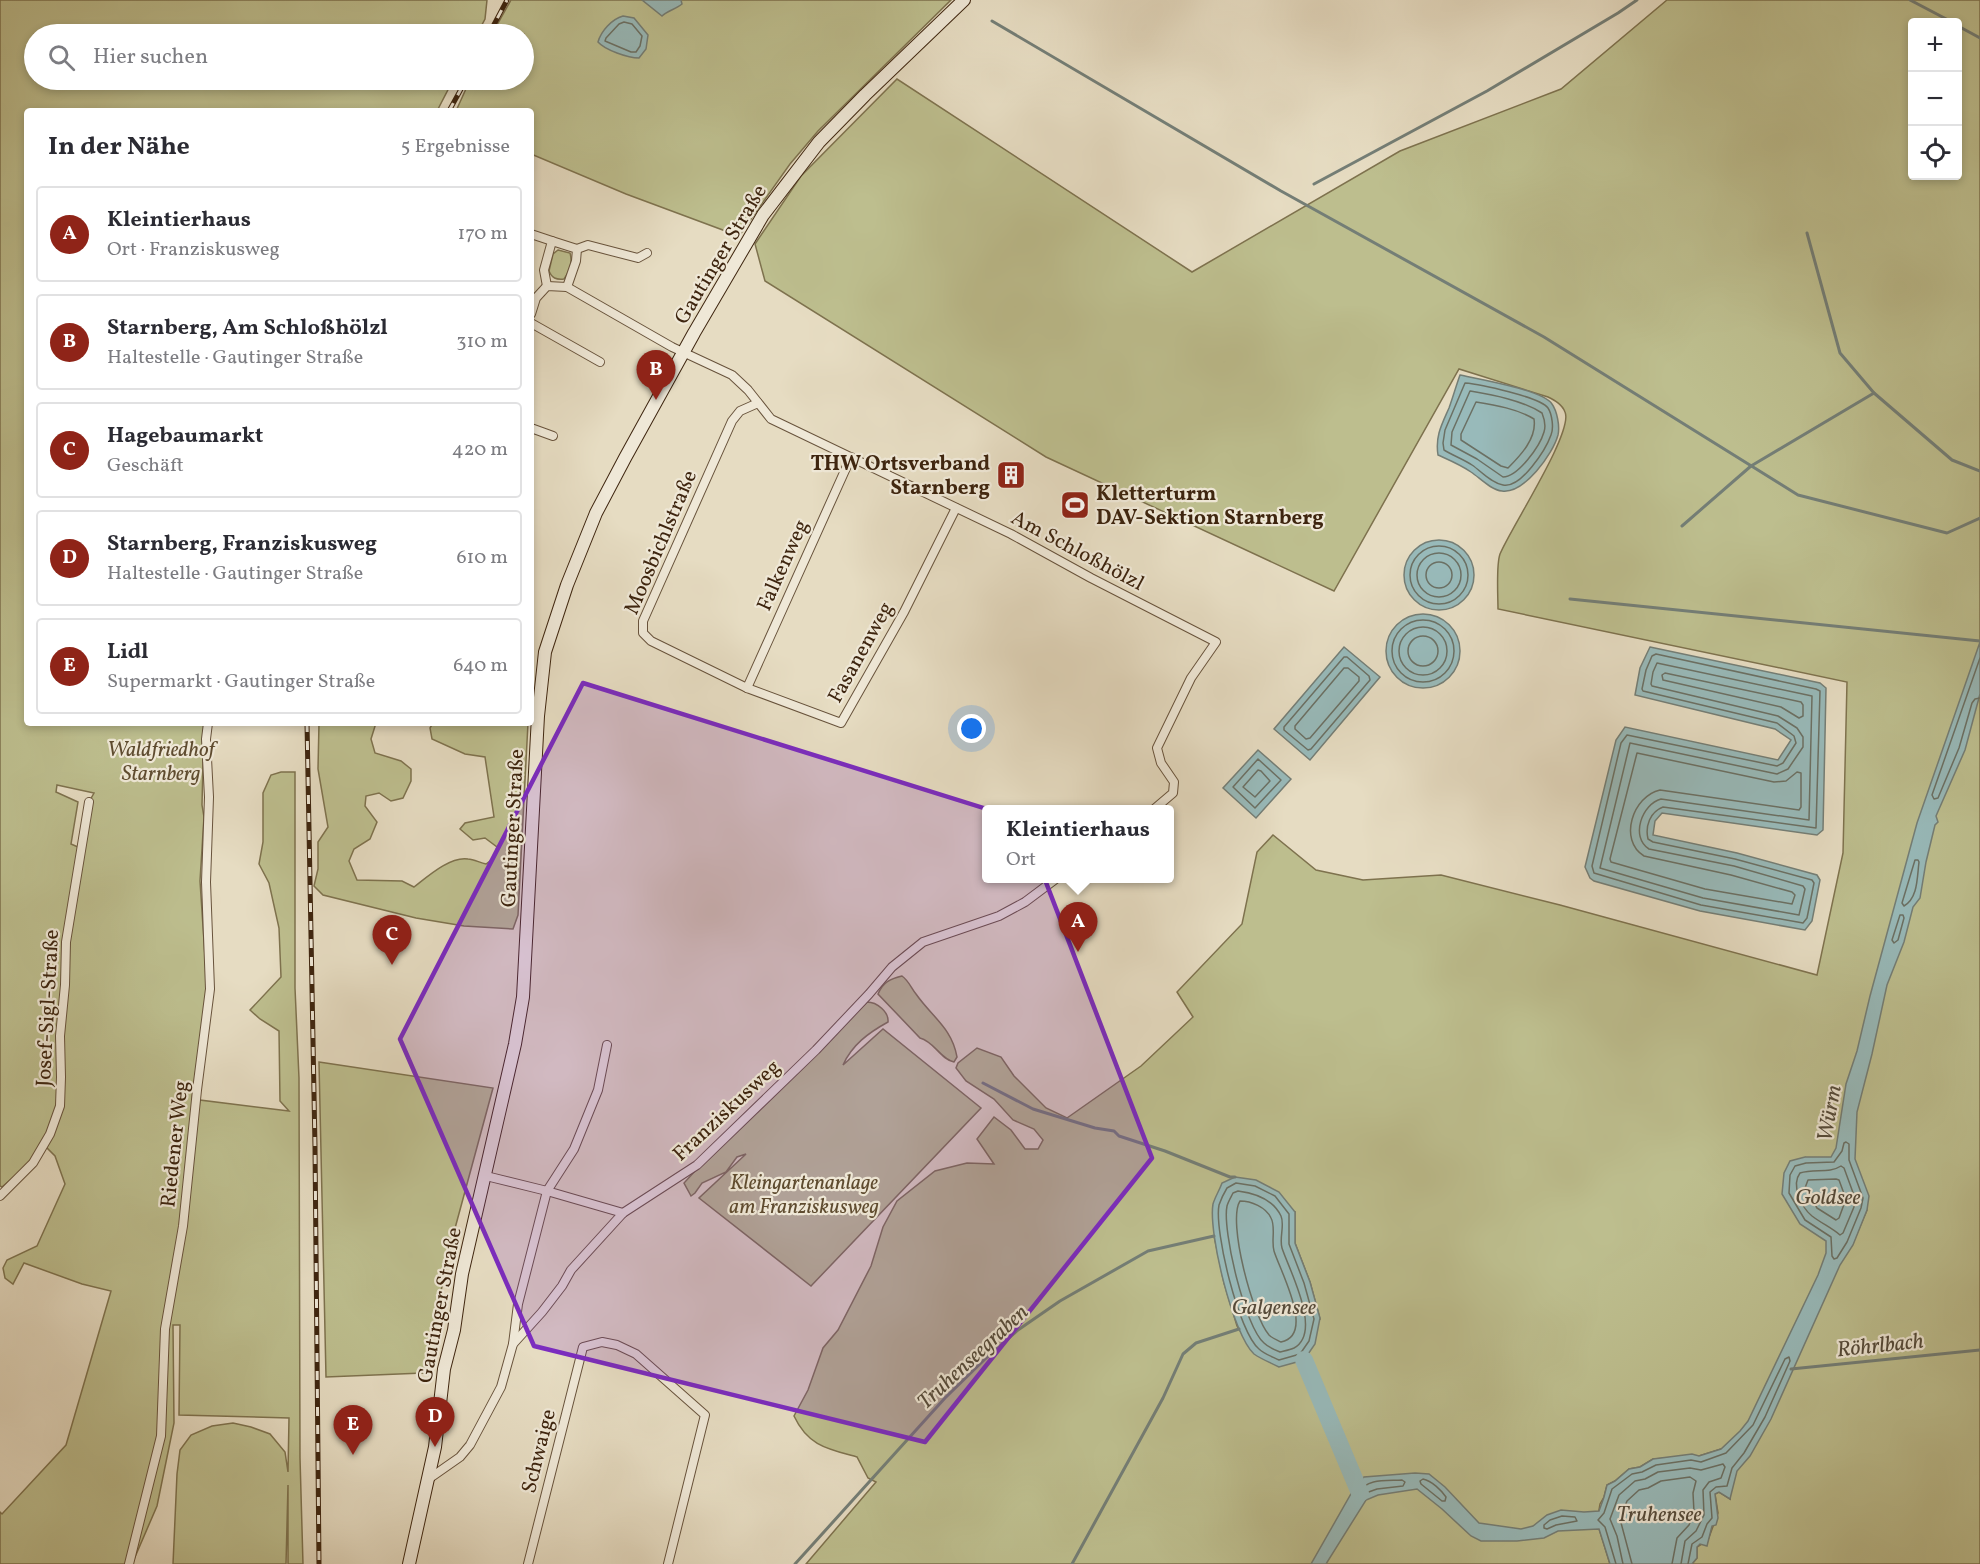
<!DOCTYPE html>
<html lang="de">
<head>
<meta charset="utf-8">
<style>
  :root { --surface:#fff; --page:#f7f7f7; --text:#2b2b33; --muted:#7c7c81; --line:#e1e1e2; --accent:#8f2418 }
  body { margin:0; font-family:Vollkorn,serif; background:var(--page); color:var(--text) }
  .controls { position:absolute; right:18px; top:18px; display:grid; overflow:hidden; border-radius:6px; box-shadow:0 3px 9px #0003 }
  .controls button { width:54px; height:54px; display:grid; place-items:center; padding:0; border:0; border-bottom:2px solid var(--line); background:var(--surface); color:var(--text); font:30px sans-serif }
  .you { position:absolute; left:972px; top:729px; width:21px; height:21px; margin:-15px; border:4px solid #fff; border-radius:50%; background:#1a73e8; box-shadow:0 0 0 9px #1a73e833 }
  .badge { display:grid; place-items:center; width:39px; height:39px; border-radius:50%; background:var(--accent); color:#fff; font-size:20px; font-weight:700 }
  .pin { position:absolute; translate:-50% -50px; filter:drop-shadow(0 2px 3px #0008) }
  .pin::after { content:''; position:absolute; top:32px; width:21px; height:18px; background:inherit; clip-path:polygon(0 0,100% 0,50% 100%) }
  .popup { position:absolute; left:982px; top:805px; width:192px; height:78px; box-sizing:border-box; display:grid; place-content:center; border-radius:6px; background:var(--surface); filter:drop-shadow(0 2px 4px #0005); font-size:20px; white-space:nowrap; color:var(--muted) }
  .popup b { font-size:22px; color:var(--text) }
  .popup::after { content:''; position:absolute; left:50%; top:100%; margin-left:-12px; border:12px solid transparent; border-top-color:var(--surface) }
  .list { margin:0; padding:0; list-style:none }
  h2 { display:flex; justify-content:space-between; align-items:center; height:78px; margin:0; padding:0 24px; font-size:26px }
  h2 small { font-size:20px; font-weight:400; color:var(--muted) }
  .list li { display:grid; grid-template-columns:39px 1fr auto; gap:18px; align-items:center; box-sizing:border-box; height:96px; margin:0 12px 12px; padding:0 12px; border:2px solid var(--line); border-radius:6px }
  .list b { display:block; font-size:22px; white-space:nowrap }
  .list p { margin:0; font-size:20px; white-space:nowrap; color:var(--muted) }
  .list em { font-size:20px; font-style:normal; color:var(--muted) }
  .icon { flex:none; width:33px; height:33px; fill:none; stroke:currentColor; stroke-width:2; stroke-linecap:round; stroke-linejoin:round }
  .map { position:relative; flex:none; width:1980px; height:1564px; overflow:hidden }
  .search { position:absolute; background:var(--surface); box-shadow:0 3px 9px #0003; left:24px; top:24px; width:510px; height:66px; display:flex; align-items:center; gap:15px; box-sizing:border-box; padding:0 21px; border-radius:33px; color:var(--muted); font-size:22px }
  .panel { position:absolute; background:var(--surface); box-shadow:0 3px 9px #0003; left:24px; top:108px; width:510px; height:618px; border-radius:6px }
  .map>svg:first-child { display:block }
</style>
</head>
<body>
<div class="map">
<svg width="1980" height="1564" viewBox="0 0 1980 1564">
  <rect width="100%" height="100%" fill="#e6dcc2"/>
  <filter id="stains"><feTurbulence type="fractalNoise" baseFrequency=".00333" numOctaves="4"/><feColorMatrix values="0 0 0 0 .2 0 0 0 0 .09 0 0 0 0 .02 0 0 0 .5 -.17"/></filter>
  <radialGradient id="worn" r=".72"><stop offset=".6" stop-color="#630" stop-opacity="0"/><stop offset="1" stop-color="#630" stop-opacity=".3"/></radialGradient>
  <!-- green -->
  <g fill="#bdbe8e" stroke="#7e724e" stroke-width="1.5" fill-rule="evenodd">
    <path d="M0,0h487l-2,19 -8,15h-443v46h419l-16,31h-410v612h177l-2,82 2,12 -4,64 7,106 -15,112 97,12 -9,-10 -1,-70 -19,-12 -10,-9 31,-33 -2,-49 -10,-45 -10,-19 4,-22v-49l8,-18 10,-3h14v216l4,90 1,380 3,106h-15v-79l-2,79h-113l4,-90 3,-24 11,-15 21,-9 21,-3 18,4 19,7 15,18 3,20 1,-54 -110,-3 1,-90h-7l1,98 -17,83 -25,58h-132v-52l2,2 64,-69 45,-154 -29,-7 -58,-21 -11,21 -8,-6 -2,-10 4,-8 30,-14 28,-62 -10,-28 -13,-13 -11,19 -29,25 -2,-1zM57,785l37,8 -5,9 -9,46 -9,-4 7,-42 -22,-10z"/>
    <polygon points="511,0 951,0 818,131 790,164 739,236 626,194 531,154 531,111 456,111 470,80 524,80 524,34 492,34"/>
    <path d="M1667,0h313v1564h-288l5,-6v-11l11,-7 10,-27 -3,-19 4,-2 11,7 -9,-50 -22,7 -46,3 -13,8 -11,2 -14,12 -8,4 -3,12 -4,7 -3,18 13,42h-804l70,-82 -8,-4 -11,-21c-29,-8 -49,-11 -63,-41l14,-26 15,-42 15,-18 33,-64 12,-39 14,-26 38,-30 32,-8 27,1 -17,-25 17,-22 17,13 14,19h13l5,-9 -9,-11 -21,-9 -19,-21 -28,-18 -10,-13 2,-5 19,-15 24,9 13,19 32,32 21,10 74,-52 52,-49 -16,-25 65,-68 15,-72 16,-17 43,35 47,10 78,-5 119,30 257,70 26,-122 4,-171 -349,-73c0,-13 -2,-44 2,-55 10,-25 74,-122 65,-142 -3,-8 -11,-12 -17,-15l-89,-28 -125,222 -288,-134 -281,-176 -10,-37 46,-68 96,-97 295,193 208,-121 161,-62zM1912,22h46v154h-46zM1805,1157l62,53 -15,35zM1295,1212v31l15,39 10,37 -66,34 -17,-27 -13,-43 -10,-47z"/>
    <path d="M558,250l12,3c3,10 0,18 -6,26 -8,1 -12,-1 -15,-8l4,-17z"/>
    <path d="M319,723h57l-5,16 4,14 26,8 10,8v12l-8,17 -12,3 -12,-8 -13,3 -1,10 12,16 -7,17 -16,10 -5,12 8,19 45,1 12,6c13,-10 36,-31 54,-28 6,0 12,4 18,5l8,-6 3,-11 -12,-9 -12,2 -13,-11 5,-6 29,-6 -9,-60 -20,-3 -33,-15 -2,-11 3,-5h95l-10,192 -5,14 -49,-3 -48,-8 -93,-23 -9,-9 4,-17v-27l10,-15 -10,-58z"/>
    <path d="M902,976c7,5 9,12 14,18 16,23 36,34 41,63l-3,5c-14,-3 -19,-20 -34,-24l-42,-44c5,-12 12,-15 24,-18z"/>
    <path d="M867,1002c10,0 22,10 21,20 -20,11 -36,23 -45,43l40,-36 98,79 -170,178 -112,-88 47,-44 -9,3 -11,15 -24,11 -7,10 -4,3 -7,-13 34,-37z"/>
    <polygon points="319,1062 493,1088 454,1232 423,1373 326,1377"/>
  </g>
  <!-- water -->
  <g fill="#98baba" stroke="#747e76" stroke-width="1.5">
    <path d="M642,0h39l1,4c-6,5 -15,7 -20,12z"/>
    <path d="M623,16l11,2 14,17 -2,14 -7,9c-11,0 -34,-8 -41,-16 3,-11 14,-23 25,-26z"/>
    <path d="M1460,375c18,4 83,15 92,29 5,7 8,22 6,31 -5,19 -34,59 -56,56 -11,-1 -22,-13 -31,-19 -10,-7 -22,-12 -33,-17 -3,-19 4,-31 11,-47 4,-11 7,-22 11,-33z"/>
    <circle cx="1439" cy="575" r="35"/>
    <circle cx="1423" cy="651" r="37"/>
    <polygon points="1980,642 1980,694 1965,750 1936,816 1938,822 1935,825 1926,862 1920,898 1913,907 1904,942 1887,985 1872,1054 1857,1112 1855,1159 1869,1196 1867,1210 1853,1245 1840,1265 1771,1419 1750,1456 1737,1471 1730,1499 1719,1492 1715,1494 1718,1518 1716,1525 1712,1526 1707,1546 1700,1544 1697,1547 1697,1558 1692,1564 1610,1564 1599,1529 1558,1531 1544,1538 1517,1541 1481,1541 1471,1536 1442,1509 1417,1489 1378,1495 1366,1500 1326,1564 1311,1564 1356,1485 1364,1477 1415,1473 1429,1474 1445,1487 1479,1523 1521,1529 1533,1526 1547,1515 1561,1510 1584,1512 1599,1511 1604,1497 1607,1485 1615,1481 1629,1469 1640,1467 1653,1459 1692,1454 1699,1456 1721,1449 1740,1431 1748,1421 1818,1275 1826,1253 1826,1241 1800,1224 1782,1194 1784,1173 1790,1161 1805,1157 1831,1157 1836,1148 1846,1084 1857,1051 1870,996 1917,823"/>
    <polygon points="1344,647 1380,677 1310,760 1274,729"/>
    <polygon points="1650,647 1820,683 1826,688 1823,830 1817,835 1662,813 1655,821 1653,835 1737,853 1817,875 1820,880 1812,921 1805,930 1700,911 1594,881 1590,878 1585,867 1616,740 1625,727 1778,760 1791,740 1775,729 1635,695 1640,668"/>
    <polygon points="1258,750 1291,779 1256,818 1223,788"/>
    <path d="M1235,1177l21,3 23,12 16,20v31l15,39 10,36 -5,26 -11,16 -25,7c-8,-4 -18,-8 -25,-13 -21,-19 -46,-122 -41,-150 2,-7 7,-15 9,-21z"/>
  </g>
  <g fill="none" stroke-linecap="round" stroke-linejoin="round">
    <!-- shore -->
    <g stroke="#6b7064" stroke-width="1.5">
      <polygon points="624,22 632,24 642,36 640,46 636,52 631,52 605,41 606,38 619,24"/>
      <path d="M1465,383c14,1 75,14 83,25 4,6 6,20 3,27 -5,14 -30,54 -48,50 -12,-2 -22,-14 -31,-20 -9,-6 -20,-10 -28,-15l-1,-7 2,-13z"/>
      <path d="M1470,391c23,4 52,9 72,22 2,5 4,13 2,19 -4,14 -26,45 -41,45l-26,-18 -26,-14 1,-13z"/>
      <path d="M1476,402c19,3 42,7 58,17 3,19 -13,36 -26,49l-7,-2 -40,-26v-6z"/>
      <circle cx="1439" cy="575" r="29"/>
      <circle cx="1439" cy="575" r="22"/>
      <circle cx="1439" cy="575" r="13"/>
      <circle cx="1423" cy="651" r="31"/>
      <circle cx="1423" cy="651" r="24"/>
      <circle cx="1423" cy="651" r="15"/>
      <path d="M1656,654l160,35 4,2 -4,137 -153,-21c-13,5 -18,19 -15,32l5,3 82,17 77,21 2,3 -7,35 -4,5 -102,-18 -107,-32 -2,-7 29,-123 6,-8 150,31 6,-3 13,-20 -2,-7 -17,-13 -134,-32 -1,-2 4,-19 6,-14z"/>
      <polygon points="1344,657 1347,657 1369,676 1370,680 1311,749 1308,750 1284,730 1284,727"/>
      <polyline points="1980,658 1932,795 1934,799 1938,798 1959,748 1972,703 1975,699 1980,698"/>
      <path d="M1657,663l155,33 -3,124 -148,-21c-19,5 -31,38 -12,50l85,17 69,20 2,3 -6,26 -96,-17 -103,-30 30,-125 147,31 11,-5 15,-22v-10l-6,-9 -19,-12 -126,-30 -1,-2 2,-12z"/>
      <polygon points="1344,668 1348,668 1359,677 1359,681 1310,738 1306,739 1295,729 1295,726"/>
      <polygon points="1665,673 1801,702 1803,705 1803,716 1799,718 1781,707 1663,680 1662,675"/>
      <path d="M1637,753l137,29 12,-1 11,-9 4,1v34l-2,3 -139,-20c-27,6 -42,50 -16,66l87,19 61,17 3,3 -3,9 -87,-15 -94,-27 -1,-3z"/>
      <polygon points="1258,759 1281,780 1255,808 1233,787"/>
      <polygon points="1258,770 1261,771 1270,781 1255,797 1243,787"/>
      <path d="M1915,860h3l1,2c-2,16 -1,36 -15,44l-2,-3z"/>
      <polygon points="1900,915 1903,915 1904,918 1898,940 1894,943 1892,940"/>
      <polygon points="1846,1142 1849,1144 1849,1160 1863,1198 1861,1208 1847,1242 1837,1258 1834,1259 1832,1256 1831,1237 1805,1220 1789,1193 1790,1175 1795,1166 1806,1163 1834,1162 1842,1151 1844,1143"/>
      <path d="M1841,1166l3,2 11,30 -1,9 -11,26 -3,2c-8,-7 -19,-12 -28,-19 -11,-9 -21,-31 -12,-43 14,-5 29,1 41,-7z"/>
      <polygon points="1836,1179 1839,1180 1846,1199 1839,1218 1836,1220 1817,1208 1805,1188 1808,1180"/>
      <path d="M1236,1183l19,3 20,10 14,18v30l15,39 10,36 -5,22 -9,13 -21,6c-6,-3 -15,-6 -20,-11 -20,-16 -45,-118 -40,-144 2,-6 5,-12 8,-17z"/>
      <path d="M1238,1191c16,2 35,8 43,25 4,9 -2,22 1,32 7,22 41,84 12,100 -4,2 -10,3 -14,4 -5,-2 -12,-5 -16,-9 -19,-16 -42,-113 -37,-137 1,-4 4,-9 6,-13z"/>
      <path d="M1240,1201c11,0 26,6 31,17 5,9 0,23 3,33 6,20 42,84 7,91 -4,-2 -9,-4 -12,-7 -16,-18 -42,-114 -29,-134z"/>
      <path d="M1423,1479c9,2 18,11 23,18l-1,4h-3l-21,-17 -1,-3z"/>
      <path d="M1402,1480l3,2 -2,4 -26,3 -14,5 -3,-2c6,-14 28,-11 42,-12z"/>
      <polygon points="1562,1516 1575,1517 1577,1521 1556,1525 1547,1529 1544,1528 1544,1525 1550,1520"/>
      <polyline points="1616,1564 1605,1527 1598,1520 1604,1513 1612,1489 1632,1474 1642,1472 1656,1465 1691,1460 1701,1462 1726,1453 1753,1425 1785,1359 1789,1357 1790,1361 1765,1417 1744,1453 1732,1468 1727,1486 1716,1487 1710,1492 1712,1518 1707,1524 1702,1537 1692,1544 1688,1564"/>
      <polyline points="1623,1564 1617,1536 1610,1519 1619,1495 1635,1481 1645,1479 1658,1472 1690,1468 1701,1470 1723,1464 1725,1467 1721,1478 1709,1482 1703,1490 1704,1515 1696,1531 1685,1541 1681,1564"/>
      <polyline points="1632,1564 1620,1519 1627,1501 1639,1490 1648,1488 1661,1481 1690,1477 1696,1481 1693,1493 1694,1512 1689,1525 1677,1538 1672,1564"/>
    </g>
    <!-- stream -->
    <g stroke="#747e76" stroke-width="3">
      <polyline points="1910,0 1952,22"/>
      <polyline points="992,21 1281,191 1544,337 1798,495 1947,533 1980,518"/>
      <polyline points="1958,26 1980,38"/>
      <polyline points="1314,184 1487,91 1618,13 1637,0"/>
      <polyline points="1807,233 1840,353 1874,393 1952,460 1980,471"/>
      <polyline points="1682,526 1751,466 1874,393"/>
      <polyline points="1570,599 1980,641"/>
      <polyline points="983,1083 1033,1109 1095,1128 1114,1131 1119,1136 1165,1151 1230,1177 1235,1177"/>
      <polyline points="1791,1369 1980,1350"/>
      <polyline points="795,1564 945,1398 984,1360 1018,1330 1060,1301 1148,1251 1214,1236"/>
      <polyline points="1072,1564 1163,1398 1183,1354 1196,1343 1239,1329"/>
    </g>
    <!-- river -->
    <polyline stroke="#98baba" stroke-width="18" points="1304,1360 1360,1493"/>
    <!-- street casing -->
    <g stroke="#68533c" stroke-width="10">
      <g id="street">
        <polyline points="531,234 552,241"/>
        <polyline points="577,249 588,245 638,258 647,253"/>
        <polyline points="547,286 544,270 552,241 577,249 576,261 567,287"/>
        <polyline points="531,314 536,298 547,286 567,287 672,347 732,375 748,390 771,419 1011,534 1091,578 1216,642 1191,678 1157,748 1161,763 1174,782 1173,793 1153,810"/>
        <polyline points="531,323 600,362"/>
        <polyline points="758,403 740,411 732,421 643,621 643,633 651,641 747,688 841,723 904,612 956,508"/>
        <polyline points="531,428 553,436"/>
        <polyline points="747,688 851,457"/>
        <polyline points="486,1176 547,1191 623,1213"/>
        <polyline points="0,1196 33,1163 50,1134 60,1106 61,1077 60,1036 65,985 66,942 89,802"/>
        <polyline points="513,1344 518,1304 547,1191 574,1149 598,1090 607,1045"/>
        <polyline points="430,1478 460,1457 470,1445 501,1387 513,1344 542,1312 562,1286 571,1270 623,1213 697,1165 816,1050 869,994 892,967 923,942 999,916 1025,902 1057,878"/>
        <polyline points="129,1564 161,1436 165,1329 183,1226 197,1090 210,989 206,882 209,797 206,739 208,723"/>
        <polyline points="528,1564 583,1347 602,1342 617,1345 636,1354 705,1415 668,1564"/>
      </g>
    </g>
    <!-- secondary casing -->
    <g stroke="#3e250f" stroke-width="14">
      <polyline id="secondary" points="409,1564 435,1447 444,1369 454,1330 462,1274 515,1044 523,997 538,716 545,652 567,585 596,513 625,458 694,333 763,215 819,142 865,95 964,0"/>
    </g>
    <!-- street -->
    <use href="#street" stroke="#efe8d7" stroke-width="8"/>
    <!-- secondary -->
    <use href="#secondary" stroke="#efe8d7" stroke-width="12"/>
    <!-- rail casing -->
    <g stroke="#3e250f" stroke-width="5">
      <g id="rail">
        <polyline points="489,34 507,0"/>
        <polyline points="449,111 466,80"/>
        <polyline points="307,723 315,1147 319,1564"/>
      </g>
    </g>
    <!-- rail -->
    <use href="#rail" stroke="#efe8d7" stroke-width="3" stroke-dasharray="9" stroke-linecap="butt"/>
  </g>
  <!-- marked area -->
  <path fill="#7b2cbf" fill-opacity="0.2" stroke="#7b2cbf" stroke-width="4.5" stroke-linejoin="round" d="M583,683l439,137 130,338 -227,284 -391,-96 -134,-307z"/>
  <!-- icons -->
  <defs>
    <g id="building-square" transform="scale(1.5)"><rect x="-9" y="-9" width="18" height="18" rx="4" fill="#8f2418" stroke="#efe8d7"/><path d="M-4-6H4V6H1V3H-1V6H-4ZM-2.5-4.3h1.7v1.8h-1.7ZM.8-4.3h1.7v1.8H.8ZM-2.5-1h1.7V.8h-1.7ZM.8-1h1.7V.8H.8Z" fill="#fff"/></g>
    <g id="stadium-square" transform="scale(1.5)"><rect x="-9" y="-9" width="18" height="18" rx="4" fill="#8f2418" stroke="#efe8d7"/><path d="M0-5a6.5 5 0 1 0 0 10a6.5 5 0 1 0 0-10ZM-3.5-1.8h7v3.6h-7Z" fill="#fff"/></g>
  </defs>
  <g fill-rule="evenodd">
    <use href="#building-square" x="1011" y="475"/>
    <use href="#stadium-square" x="1075" y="505"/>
  </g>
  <g text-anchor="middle" stroke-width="4.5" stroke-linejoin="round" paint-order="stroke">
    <!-- street labels -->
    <g font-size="21" fill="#3e250f" stroke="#efe8d7">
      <text transform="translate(720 254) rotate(-59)" y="7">Gautinger Straße</text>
      <text transform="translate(660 542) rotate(-67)" y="7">Moosbichlstraße</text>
      <text transform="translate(1078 550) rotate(28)" y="7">Am Schloßhölzl</text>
      <text transform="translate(782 565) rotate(-66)" y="7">Falkenweg</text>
      <text transform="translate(860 652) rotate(-61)" y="7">Fasanenweg</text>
      <text transform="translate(512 828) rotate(-87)" y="7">Gautinger Straße</text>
      <text transform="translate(47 1008) rotate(-87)" y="7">Josef-Sigl-Straße</text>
      <text transform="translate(726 1110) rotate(-43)" y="7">Franziskusweg</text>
      <text transform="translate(174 1144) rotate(-84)" y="7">Riedener Weg</text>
      <text transform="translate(439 1305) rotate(-79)" y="7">Gautinger Straße</text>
      <text transform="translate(538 1451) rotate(-76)" y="7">Schwaige</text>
    </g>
    <!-- poi labels -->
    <g font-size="21" font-weight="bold" fill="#3e250f" stroke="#efe8d7" text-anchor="end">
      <text x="990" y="470">THW Ortsverband<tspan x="990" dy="24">Starnberg</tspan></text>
      <text x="1096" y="500" text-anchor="start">Kletterturm<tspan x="1096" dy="24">DAV-Sektion Starnberg</tspan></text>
    </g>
    <!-- park labels -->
    <g font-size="21" font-style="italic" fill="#5e4b2f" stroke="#efe8d7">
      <text x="161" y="756">Waldfriedhof<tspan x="161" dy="24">Starnberg</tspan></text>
      <text x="804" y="1189">Kleingartenanlage<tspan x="804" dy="24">am Franziskusweg</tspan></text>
    </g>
    <!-- water labels -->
    <g font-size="22" font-style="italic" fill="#544a3a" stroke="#efe8d7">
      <text transform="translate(1828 1113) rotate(-80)" y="8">Würm</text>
      <text x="1828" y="1204">Goldsee</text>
      <text x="1274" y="1314">Galgensee</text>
      <text transform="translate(1880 1344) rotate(-6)" y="8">Röhrlbach</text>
      <text transform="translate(972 1356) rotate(-43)" y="8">Truhenseegraben</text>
      <text x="1659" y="1521">Truhensee</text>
    </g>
  </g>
  <rect width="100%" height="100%" filter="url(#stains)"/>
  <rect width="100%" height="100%" fill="url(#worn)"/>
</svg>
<div class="controls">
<button>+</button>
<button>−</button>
<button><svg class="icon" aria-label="locate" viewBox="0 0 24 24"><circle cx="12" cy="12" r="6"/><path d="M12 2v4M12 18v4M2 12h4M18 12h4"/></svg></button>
</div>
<div class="you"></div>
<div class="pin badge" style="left:1078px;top:952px">A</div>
<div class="popup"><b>Kleintierhaus</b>Ort</div>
<div class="pin badge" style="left:656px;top:400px">B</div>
<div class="pin badge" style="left:392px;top:965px">C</div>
<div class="pin badge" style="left:435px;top:1447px">D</div>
<div class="pin badge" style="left:353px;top:1455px">E</div>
<div class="search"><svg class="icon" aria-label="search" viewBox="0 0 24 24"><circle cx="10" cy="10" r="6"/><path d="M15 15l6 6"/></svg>Hier suchen</div>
<section class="panel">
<h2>In der Nähe<small>5 Ergebnisse</small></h2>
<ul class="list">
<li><span class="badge">A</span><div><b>Kleintierhaus</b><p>Ort · Franziskusweg</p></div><em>170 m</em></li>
<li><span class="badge">B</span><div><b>Starnberg, Am Schloßhölzl</b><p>Haltestelle · Gautinger Straße</p></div><em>310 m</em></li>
<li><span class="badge">C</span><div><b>Hagebaumarkt</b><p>Geschäft</p></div><em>420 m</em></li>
<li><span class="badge">D</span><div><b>Starnberg, Franziskusweg</b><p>Haltestelle · Gautinger Straße</p></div><em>610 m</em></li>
<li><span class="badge">E</span><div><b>Lidl</b><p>Supermarkt · Gautinger Straße</p></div><em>640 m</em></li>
</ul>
</section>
</div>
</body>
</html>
